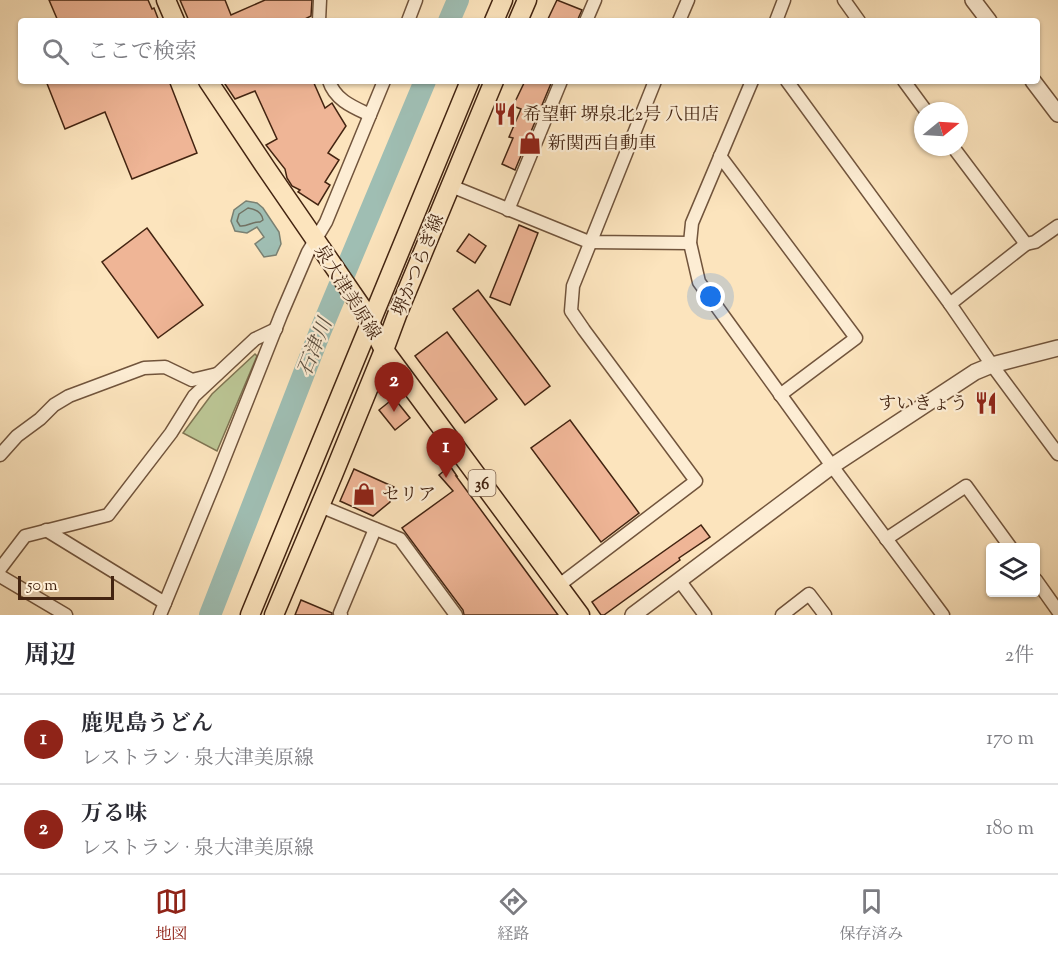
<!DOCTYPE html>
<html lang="ja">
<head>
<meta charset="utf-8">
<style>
  :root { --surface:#fff; --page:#f7f7f7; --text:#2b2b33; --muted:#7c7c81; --line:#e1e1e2; --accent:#8f2418 }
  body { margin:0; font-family:"Sorts Mill Goudy","Noto Serif JP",serif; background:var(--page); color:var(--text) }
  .controls { position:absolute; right:18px; bottom:18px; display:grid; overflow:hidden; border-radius:6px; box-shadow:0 2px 4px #0004 }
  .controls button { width:54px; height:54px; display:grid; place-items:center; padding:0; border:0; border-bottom:2px solid var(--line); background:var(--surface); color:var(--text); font:30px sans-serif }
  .compass { position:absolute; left:914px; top:102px; width:54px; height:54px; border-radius:50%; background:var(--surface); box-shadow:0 2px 4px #0004; rotate:72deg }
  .scale { position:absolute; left:18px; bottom:15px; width:96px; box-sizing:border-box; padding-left:6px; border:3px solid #432411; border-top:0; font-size:16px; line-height:21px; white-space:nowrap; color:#432411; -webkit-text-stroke:4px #fdedd4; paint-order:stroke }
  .you { position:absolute; left:711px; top:297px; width:21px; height:21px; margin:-15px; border:4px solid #fff; border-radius:50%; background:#1a73e8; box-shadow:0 0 0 9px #1a73e833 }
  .badge { display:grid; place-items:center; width:39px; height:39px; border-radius:50%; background:var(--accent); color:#fff; font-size:20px; font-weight:700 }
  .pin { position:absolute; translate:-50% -50px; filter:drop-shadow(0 2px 3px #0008) }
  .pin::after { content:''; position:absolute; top:32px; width:21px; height:18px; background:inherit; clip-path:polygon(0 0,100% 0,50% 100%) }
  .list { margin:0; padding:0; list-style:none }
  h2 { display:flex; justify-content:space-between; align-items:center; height:78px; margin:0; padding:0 24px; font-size:26px }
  h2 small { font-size:20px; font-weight:400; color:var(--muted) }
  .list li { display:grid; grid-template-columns:39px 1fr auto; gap:18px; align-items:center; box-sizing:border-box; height:90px; padding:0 24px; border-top:2px solid var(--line) }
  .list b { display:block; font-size:22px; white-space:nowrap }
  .list p { margin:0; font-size:20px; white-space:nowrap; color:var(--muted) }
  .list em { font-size:20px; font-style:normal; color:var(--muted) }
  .icon { flex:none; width:33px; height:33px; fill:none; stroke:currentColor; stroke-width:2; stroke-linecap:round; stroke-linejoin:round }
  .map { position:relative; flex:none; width:1058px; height:615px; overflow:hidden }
  .search { position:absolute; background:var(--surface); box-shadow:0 2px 4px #0004; left:18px; right:18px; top:18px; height:66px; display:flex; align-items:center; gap:15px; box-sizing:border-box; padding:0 21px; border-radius:6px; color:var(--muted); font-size:22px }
  .sheet { height:258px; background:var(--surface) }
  nav { display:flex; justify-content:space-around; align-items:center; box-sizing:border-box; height:84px; border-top:2px solid var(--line); background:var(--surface); font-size:16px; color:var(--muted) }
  nav a { display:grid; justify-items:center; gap:3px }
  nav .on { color:var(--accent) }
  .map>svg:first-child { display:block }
</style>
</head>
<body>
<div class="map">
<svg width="1058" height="615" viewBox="0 0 1058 615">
  <rect width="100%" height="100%" fill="#fce4bd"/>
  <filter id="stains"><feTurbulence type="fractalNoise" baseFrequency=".00333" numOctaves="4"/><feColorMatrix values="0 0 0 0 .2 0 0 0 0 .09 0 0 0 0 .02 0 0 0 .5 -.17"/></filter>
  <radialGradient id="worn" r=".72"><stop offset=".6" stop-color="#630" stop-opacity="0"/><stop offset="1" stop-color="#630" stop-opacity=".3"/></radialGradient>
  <!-- green -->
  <polygon fill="#bbc594" stroke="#7f7452" stroke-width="1.5" points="255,354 257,356 217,451 183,433 212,394"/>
  <!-- water -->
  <polygon fill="#9fbeb3" stroke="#7a8072" stroke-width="1.5" points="246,201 257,203 263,208 279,232 281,244 276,255 264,257 255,244 264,237 257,227 247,233 235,231 231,221 234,210"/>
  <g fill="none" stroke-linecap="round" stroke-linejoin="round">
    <!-- shore -->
    <path stroke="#717162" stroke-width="1.5" d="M248,208c7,1 14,4 15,12l-3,2c-8,-1 -12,5 -20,4l-3,-5 2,-7z"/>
    <!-- river -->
    <g stroke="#9fbeb3" stroke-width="22">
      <polyline points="449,21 458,0"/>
      <polyline points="210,615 320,332 425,81"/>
    </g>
  </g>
  <!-- building -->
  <g fill="#efb596" stroke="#432411" stroke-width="1.5">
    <polygon points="49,0 148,0 152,9 154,8 159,21 58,21"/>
    <polygon points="180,0 225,0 231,15 265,0 312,0 311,16 301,21 189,21"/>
    <polygon points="557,0 582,10 577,21 547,21"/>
    <polygon points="46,81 169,81 197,153 132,179 105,112 65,129"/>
    <polygon points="223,81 313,81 325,108 332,103 346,126 328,153 339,160 325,182 330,185 318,205 298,192 300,190 292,186 287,178 285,169 266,145 277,139 255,91 235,99"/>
    <polygon points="525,81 552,81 515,170 502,164 513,138 509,137 521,109 513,106"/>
    <polygon points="519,225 538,233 510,305 490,297"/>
    <polygon points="147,228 203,305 158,338 102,262"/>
    <polygon points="469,234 486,246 475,263 457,251"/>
    <polygon points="478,290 550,386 525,405 453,309"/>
    <polygon points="447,332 497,399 465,423 415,356"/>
    <polygon points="394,398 410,418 395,430 379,410"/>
    <polygon points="570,420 639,513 601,542 531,448"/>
    <polygon points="450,466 457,476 456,476 558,615 464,615 463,610 402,528 453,491 439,475"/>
    <polygon points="354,469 394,487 390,502 373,516 340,501"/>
    <polygon points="701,525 710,537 679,558 680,560 604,615 601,615 592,602"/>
    <polygon points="301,600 332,613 332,615 295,615"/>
  </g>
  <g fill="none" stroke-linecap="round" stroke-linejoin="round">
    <!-- minor casing -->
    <g stroke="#71543c" stroke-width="15">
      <g id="minor">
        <polyline points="844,0 859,21"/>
        <polyline points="319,21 320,0"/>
        <polyline points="408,21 416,0"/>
        <polyline points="586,21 595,0"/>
        <polyline points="679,21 688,0"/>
        <polyline points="776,21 784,0"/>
        <path d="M329,81c6,19 24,26 41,34"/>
        <polyline points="752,81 692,223 690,243 699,282 832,466 943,615"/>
        <polyline points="787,81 950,304 992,365 1058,454"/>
        <polyline points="904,81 926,111"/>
        <polyline points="720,156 856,338 780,395"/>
        <polyline points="451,186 589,242 690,243"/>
        <polyline points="508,210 561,81"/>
        <polyline points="1026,244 1035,242 1058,226"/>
        <polyline points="950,304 1026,244 953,147"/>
        <polyline points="0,455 17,436 40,419 54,405 69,396 144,368 165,367 192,380 217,374"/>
        <polyline points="320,506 400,539 456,615"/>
        <polyline points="46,530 165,603"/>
        <polyline points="886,539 966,486 1011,548"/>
        <polyline points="0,569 25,536 108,515 171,433 194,396 255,339 276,329"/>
        <polyline points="0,576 66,615"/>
        <polyline points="679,580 705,615"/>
        <polyline points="1036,580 1058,611"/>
        <polyline points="558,586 696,481 584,330 571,311 573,286 655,81"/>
        <polyline points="160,615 218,474 281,315 308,252 326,222 384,81"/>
        <polyline points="341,615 340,613 375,529"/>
        <polyline points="782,615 809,594 825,615"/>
      </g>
    </g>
    <!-- tertiary casing -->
    <g stroke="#71543c" stroke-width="18">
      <g id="tertiary">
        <polyline points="973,0 989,21"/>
        <polyline points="1033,81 1058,114"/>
        <polyline points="633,615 832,466 975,372 992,365 1058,348"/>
      </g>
    </g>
    <!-- primary casing -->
    <g stroke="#432411" stroke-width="21">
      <g id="primary">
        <polyline points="166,0 175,21"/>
        <polyline points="494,21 503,0"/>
        <polyline points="518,21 527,0"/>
        <polyline points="208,81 266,168 363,309 384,350 580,615"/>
        <polyline points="250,615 470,81"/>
        <polyline points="274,615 333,475 384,350 397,315 494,81"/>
      </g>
    </g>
    <!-- minor -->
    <use href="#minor" stroke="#fdedd4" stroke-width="12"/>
    <!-- tertiary -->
    <use href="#tertiary" stroke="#fdedd4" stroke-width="15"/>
    <!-- primary -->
    <use href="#primary" stroke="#fce4bd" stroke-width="18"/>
  </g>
  <!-- icons -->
  <defs>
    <g id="restaurant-bare" transform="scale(1.8)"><path d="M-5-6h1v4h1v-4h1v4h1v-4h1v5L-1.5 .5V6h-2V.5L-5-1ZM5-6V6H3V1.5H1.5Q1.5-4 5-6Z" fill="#8f2418" stroke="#fdedd4" stroke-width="2.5" paint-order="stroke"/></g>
    <g id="shop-bare" transform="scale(1.8)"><path d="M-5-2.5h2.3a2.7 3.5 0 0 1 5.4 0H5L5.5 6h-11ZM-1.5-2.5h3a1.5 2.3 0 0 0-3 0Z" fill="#8f2418" stroke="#fdedd4" stroke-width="2.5" paint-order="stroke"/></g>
  </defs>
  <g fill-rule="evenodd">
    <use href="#restaurant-bare" x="505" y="114"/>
    <use href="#shop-bare" x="530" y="143"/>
    <use href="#restaurant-bare" x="986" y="403"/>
    <use href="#shop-bare" x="364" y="494"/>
  </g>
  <g text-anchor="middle" stroke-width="4.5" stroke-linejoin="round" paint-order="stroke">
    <!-- shield labels -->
    <rect fill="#fdedd4" stroke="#7b604c" stroke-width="1.5" x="468.5" y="470" width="27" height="26" rx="4.5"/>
    <g font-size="16" font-weight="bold" fill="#432411">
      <text x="482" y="489">36</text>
    </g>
    <!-- poi labels -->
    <g font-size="18" fill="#432411" stroke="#fdedd4" text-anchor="start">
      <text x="523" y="120">希望軒 堺泉北2号 八田店</text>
      <text x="548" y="149">新関西自動車</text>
      <text x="968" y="409" text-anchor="end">すいきょう</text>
      <text x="382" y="500">セリア</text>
    </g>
    <!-- street labels -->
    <g font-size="18" fill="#432411" stroke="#fdedd4">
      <text transform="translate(418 265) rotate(-68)" y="6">堺かつらぎ線</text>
      <text transform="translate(348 292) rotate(58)" y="6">泉大津美原線</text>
    </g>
    <!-- water labels -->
    <g font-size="20" font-style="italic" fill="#5f5242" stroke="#fdedd4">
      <text transform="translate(314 347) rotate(-68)" y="7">石津川</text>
    </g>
  </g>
  <rect width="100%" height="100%" filter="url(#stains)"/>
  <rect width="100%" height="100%" fill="url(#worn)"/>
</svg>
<div class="controls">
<button><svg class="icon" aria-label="layers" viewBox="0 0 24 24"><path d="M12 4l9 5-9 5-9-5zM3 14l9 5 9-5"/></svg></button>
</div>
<svg class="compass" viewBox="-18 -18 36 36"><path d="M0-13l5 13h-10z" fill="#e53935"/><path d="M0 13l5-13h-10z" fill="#7c7c81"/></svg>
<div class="scale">50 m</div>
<div class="you"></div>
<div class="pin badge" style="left:446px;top:478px">1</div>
<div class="pin badge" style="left:394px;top:412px">2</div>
<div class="search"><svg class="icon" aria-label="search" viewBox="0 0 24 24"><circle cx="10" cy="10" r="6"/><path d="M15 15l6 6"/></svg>ここで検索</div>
</div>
<section class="sheet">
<h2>周辺<small>2件</small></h2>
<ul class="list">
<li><span class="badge">1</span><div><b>鹿児島うどん</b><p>レストラン · 泉大津美原線</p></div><em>170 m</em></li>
<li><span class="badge">2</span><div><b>万る味</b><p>レストラン · 泉大津美原線</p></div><em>180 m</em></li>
</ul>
</section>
<nav>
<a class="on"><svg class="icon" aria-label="map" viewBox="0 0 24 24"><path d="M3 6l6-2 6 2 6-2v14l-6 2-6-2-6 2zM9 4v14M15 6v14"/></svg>地図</a>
<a><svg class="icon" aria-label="directions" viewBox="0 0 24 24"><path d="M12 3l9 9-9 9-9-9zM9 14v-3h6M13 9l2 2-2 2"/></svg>経路</a>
<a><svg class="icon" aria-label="saved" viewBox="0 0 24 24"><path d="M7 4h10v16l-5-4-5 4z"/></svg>保存済み</a>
</nav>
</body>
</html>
